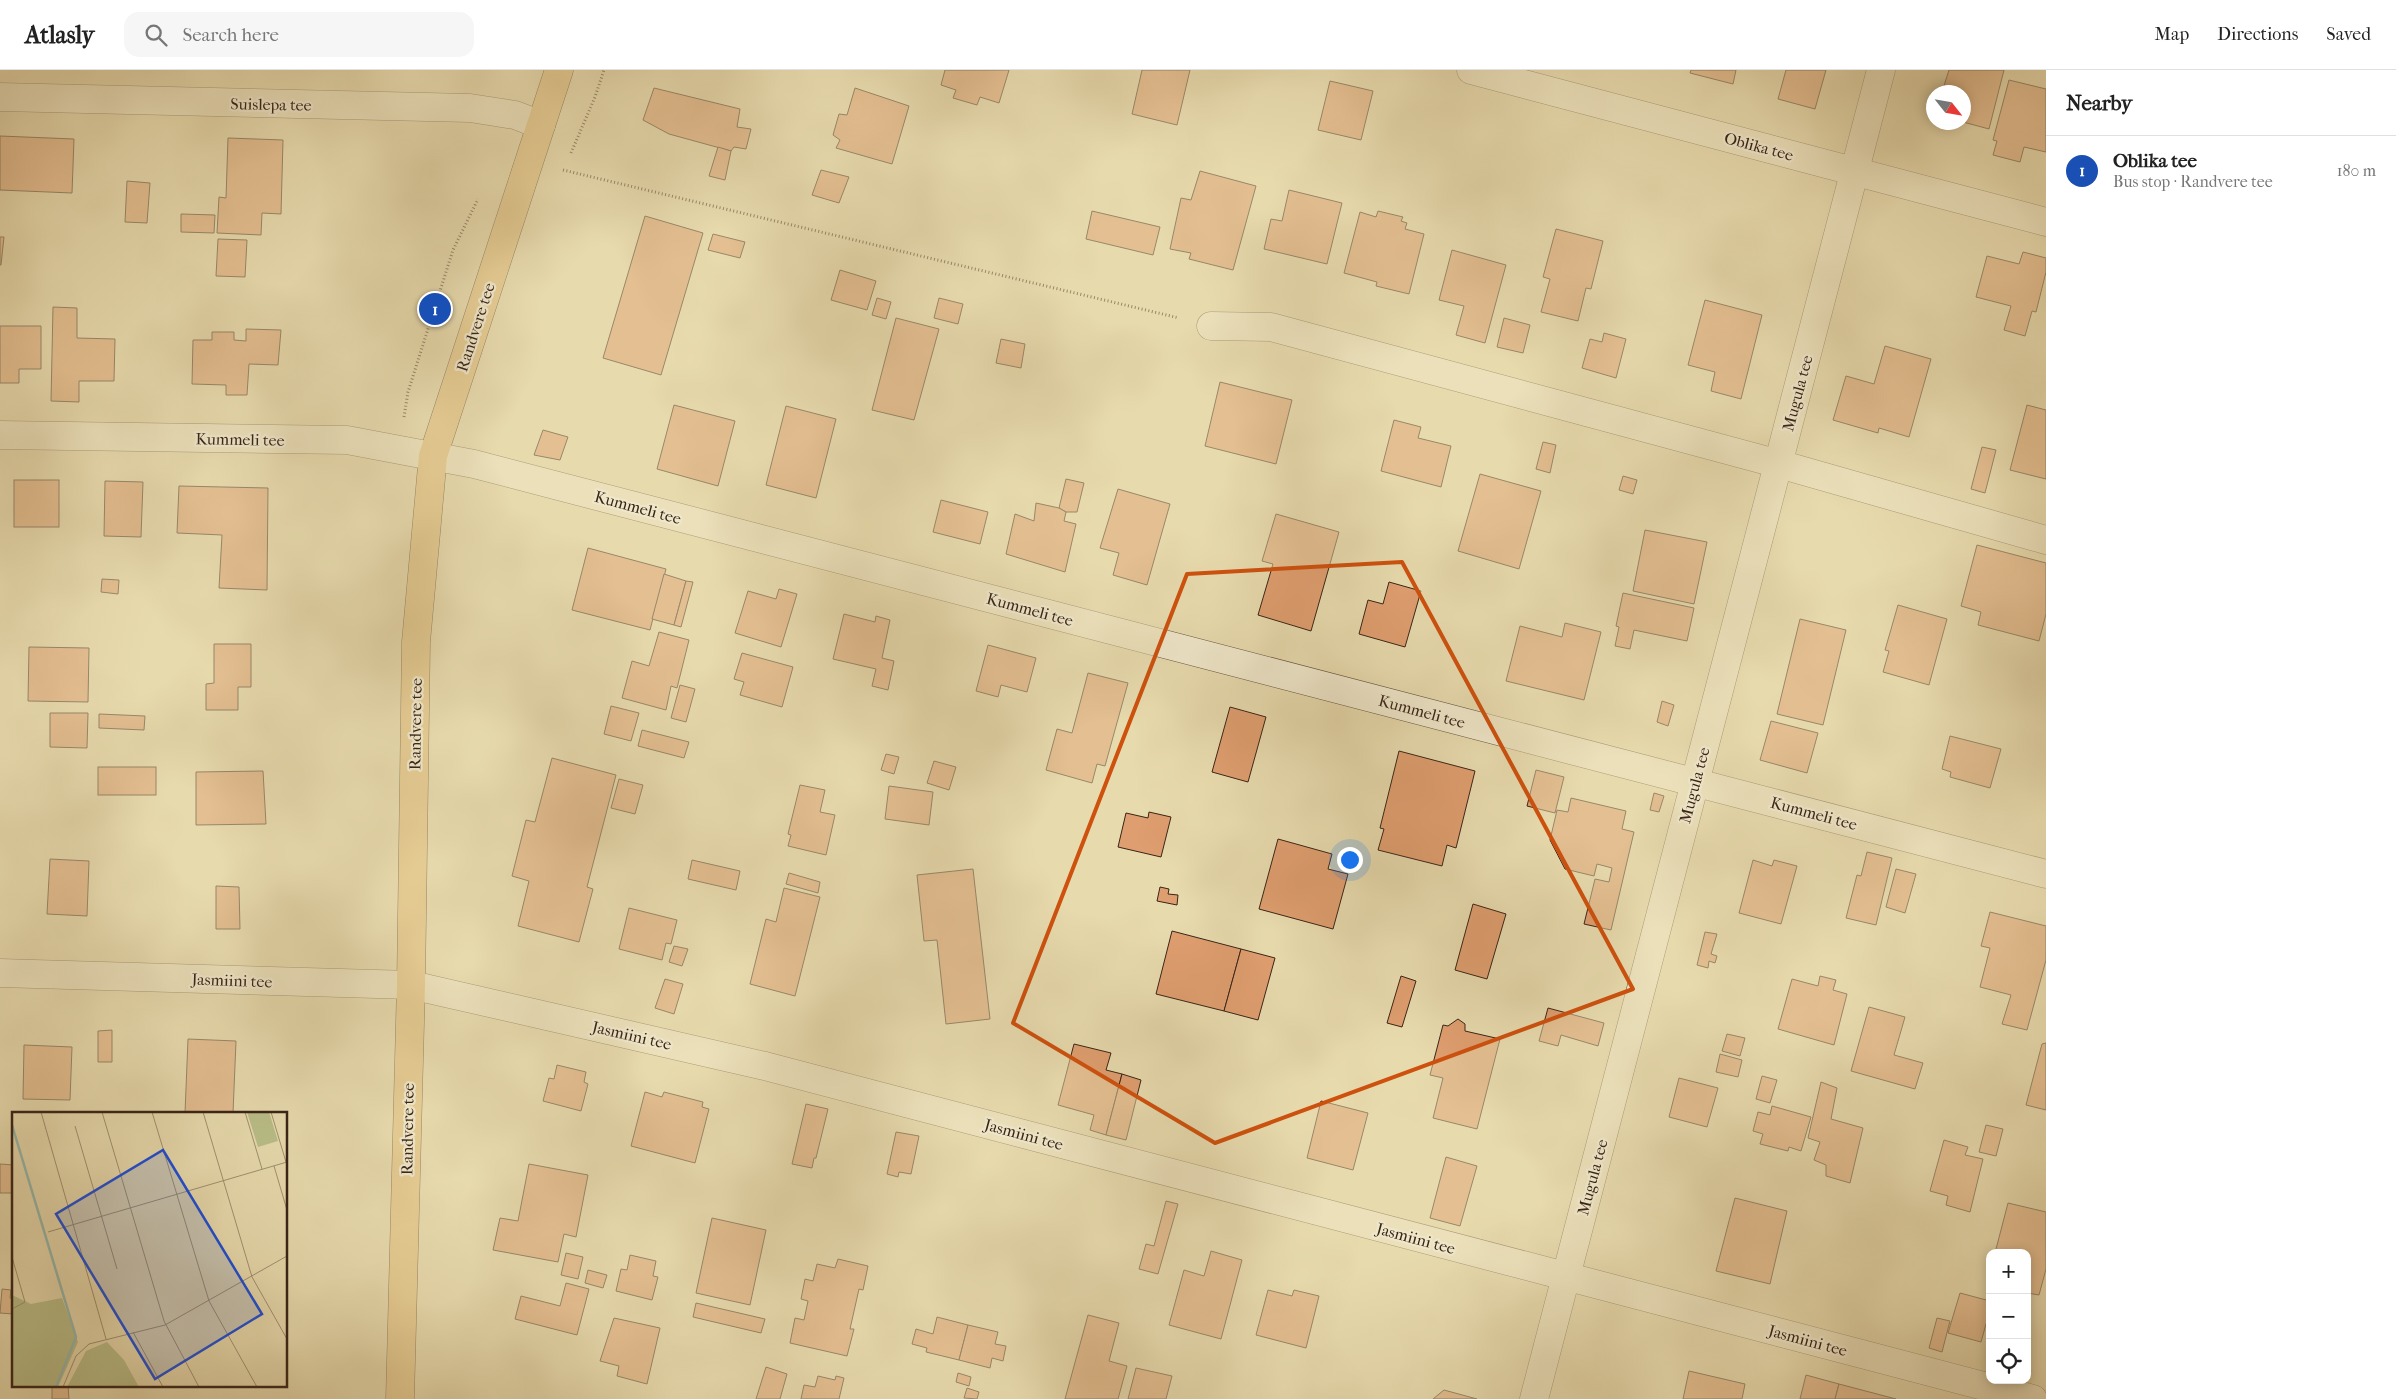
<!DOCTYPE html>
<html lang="en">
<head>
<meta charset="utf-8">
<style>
  :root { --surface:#fff; --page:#f6f6f6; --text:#222; --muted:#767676; --line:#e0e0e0; --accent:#1a73e8 }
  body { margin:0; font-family:"IM FELL French Canon",serif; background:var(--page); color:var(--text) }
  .controls { position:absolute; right:15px; bottom:15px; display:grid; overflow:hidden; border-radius:10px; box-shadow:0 2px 12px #0003 }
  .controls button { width:45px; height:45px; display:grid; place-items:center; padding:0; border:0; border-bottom:1px solid var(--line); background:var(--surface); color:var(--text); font:25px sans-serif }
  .compass { position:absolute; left:1926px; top:15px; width:45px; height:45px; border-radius:50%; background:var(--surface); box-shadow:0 2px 12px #0003; rotate:121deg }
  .you { position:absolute; left:1349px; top:789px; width:18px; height:18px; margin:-12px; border:4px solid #fff; border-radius:50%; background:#1a73e8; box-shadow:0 0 0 8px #1a73e833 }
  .badge { display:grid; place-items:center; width:32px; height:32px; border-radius:50%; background:var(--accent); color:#fff; font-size:16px; font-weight:700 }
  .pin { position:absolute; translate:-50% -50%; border:2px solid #fff; box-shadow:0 1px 5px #0006 }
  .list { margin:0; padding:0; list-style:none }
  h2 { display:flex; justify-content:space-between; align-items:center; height:65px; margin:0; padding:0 20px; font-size:21px }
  h2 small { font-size:16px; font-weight:400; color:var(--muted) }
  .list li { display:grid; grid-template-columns:32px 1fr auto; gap:15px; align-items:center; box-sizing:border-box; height:70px; padding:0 20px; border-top:1px solid var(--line) }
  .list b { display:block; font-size:19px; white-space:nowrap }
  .list p { margin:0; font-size:16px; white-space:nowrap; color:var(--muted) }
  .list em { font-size:16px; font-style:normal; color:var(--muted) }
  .icon { flex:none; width:28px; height:28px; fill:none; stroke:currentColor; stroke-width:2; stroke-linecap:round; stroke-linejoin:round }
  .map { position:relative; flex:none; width:2046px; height:1329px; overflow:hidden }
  header { display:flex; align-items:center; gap:30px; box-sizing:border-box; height:70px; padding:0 25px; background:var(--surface); border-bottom:1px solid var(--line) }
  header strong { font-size:24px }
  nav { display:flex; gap:28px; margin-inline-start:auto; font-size:18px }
  .search { width:350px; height:45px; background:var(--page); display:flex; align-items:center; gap:12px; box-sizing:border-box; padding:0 18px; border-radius:15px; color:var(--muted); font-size:19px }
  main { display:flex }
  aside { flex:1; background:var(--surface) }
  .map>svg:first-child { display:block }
</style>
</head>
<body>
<header>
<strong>Atlasly</strong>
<div class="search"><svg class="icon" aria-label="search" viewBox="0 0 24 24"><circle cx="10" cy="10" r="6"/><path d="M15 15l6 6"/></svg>Search here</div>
<nav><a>Map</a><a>Directions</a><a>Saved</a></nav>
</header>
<main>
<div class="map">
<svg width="2046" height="1329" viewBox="0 0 2046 1329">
  <rect width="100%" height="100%" fill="#e7daad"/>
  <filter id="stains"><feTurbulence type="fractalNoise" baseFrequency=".004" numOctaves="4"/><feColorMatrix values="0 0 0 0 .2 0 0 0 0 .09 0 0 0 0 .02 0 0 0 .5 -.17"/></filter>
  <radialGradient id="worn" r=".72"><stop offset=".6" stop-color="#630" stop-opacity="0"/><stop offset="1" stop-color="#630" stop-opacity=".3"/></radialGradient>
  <!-- building -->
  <g fill="#df9e6f" stroke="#382418">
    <polygon points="945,0 1009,0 999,33 980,27 977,35 953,28 956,20 941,15"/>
    <polygon points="1142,0 1190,0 1177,55 1132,44"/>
    <polygon points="1691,0 1736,0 1733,14 1690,3"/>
    <polygon points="1786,0 1826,0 1815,39 1778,29"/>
    <polygon points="1949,0 2004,0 1989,59 1963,52 1964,22 1942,22"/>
    <polygon points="2009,10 2046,19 2046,82 2024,77 2020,92 1993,85 1997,71 1993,70"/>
    <polygon points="1330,11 1373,21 1361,70 1318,60"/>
    <polygon points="654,18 740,39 737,57 751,59 746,79 734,77 731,81 669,64 643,50"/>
    <polygon points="855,18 909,36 892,94 836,78 840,70 833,65 839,44 847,45"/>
    <polygon points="0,66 74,69 72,123 0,120"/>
    <polygon points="228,68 283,70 281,144 262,143 261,165 217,163 219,127 226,128"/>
    <polygon points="718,77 731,81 725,110 709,106"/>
    <polygon points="821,100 849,107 839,133 812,125"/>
    <polygon points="1200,101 1256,116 1233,200 1189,189 1191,183 1170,179 1181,128 1191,130"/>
    <polygon points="127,111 150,113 147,153 125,152"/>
    <polygon points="1289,120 1342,133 1327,194 1264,179 1271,149 1282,151"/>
    <polygon points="1092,141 1160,157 1153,185 1086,169"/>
    <polygon points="1378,141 1403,147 1401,151 1407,153 1405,159 1424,164 1409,224 1376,216 1377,212 1344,203 1360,142 1376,147"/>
    <polygon points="181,144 215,145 214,163 181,162"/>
    <polygon points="645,146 703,163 661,305 603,288"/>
    <polygon points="1556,159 1603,171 1591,219 1586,218 1578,251 1541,242 1550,209 1543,207"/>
    <polygon points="713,164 745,172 740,188 708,180"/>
    <polygon points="0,167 4,167 1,195 0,195"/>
    <polygon points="218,169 247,170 245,207 216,206"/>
    <polygon points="1452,180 1506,195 1485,273 1456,265 1464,236 1439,230"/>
    <polygon points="2023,182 2046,188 2046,202 2036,242 2032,241 2025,266 2004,260 2011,236 1976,227 1987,186 2019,194"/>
    <polygon points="840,200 876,211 867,240 831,230"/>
    <polygon points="427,226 434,228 427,248 421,245"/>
    <polygon points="877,228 891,232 886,249 872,245"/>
    <polygon points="939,228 963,234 958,254 934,248"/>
    <polygon points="1705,230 1762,245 1741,329 1711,321 1715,302 1688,295"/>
    <polygon points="53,237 77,238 77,268 115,269 114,311 79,311 79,332 51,331"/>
    <polygon points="896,248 939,259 914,350 872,340"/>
    <polygon points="1504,248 1530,255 1523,283 1497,277"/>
    <polygon points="0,256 41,256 41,299 19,299 19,313 0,313"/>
    <polygon points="246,259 281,260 278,295 249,294 247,325 226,325 226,315 192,314 193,270 212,270 212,262 234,262 234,270 246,271"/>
    <polygon points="1604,263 1626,269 1616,308 1582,298 1590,269 1602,272"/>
    <polygon points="1001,269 1025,274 1021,298 996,293"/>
    <polygon points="1885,276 1931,289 1909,367 1879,358 1878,363 1833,350 1846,306 1874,314"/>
    <polygon points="1220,312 1292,330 1276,394 1205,376"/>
    <polygon points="674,335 735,351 718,416 657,399"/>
    <polygon points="2027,335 2046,340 2046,409 2010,400"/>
    <polygon points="786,336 836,349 816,428 766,415"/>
    <polygon points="1394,350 1421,357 1418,368 1451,376 1441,417 1381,401"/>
    <polygon points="543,360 568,367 560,390 534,385"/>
    <polygon points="1543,372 1556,375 1550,403 1536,399"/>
    <polygon points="1982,377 1996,380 1985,423 1971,419"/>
    <polygon points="1480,404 1541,421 1519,499 1458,481"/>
    <polygon points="1623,406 1637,410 1633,424 1619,420"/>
    <polygon points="1066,409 1084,413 1077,442 1066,442 1059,438"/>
    <rect x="14" y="410" width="45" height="47"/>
    <polygon points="105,411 143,412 141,467 104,466"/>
    <polygon points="179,416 268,418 267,520 219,518 222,465 177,463"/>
    <polygon points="1118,419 1170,434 1147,515 1113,505 1119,483 1100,478"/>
    <polygon points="941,430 988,442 980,474 933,462"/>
    <polygon points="1036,433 1059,438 1066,442 1064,451 1076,454 1065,502 1006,484 1015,444 1034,451"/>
    <polygon points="1276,444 1339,462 1311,561 1258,545 1273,494 1262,491"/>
    <polygon points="1645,460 1707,472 1694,534 1633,521"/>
    <polygon points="1977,475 2046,493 2046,544 2039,571 1978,555 1981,542 1961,536"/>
    <polygon points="588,478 666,499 650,560 572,540"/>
    <polygon points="664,504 686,511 674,555 652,549"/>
    <polygon points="102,509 119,510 118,524 101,522"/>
    <polygon points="686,511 693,512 681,557 674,555"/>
    <polygon points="1389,512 1421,521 1405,577 1359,564 1368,530 1383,534"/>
    <polygon points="779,519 797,524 781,577 735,563 748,521 776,529"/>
    <polygon points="1623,523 1694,538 1687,571 1634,560 1630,579 1615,576 1619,557 1616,556"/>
    <polygon points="1898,535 1947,549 1929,615 1883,602 1889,581 1885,580"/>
    <polygon points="844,544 875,552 876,546 890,550 882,588 894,591 888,620 872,616 876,599 833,589"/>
    <polygon points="1800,549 1846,560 1823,655 1777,644"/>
    <polygon points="1565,553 1601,562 1584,630 1506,611 1520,556 1562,567"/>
    <polygon points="659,562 689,570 677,618 671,616 666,640 622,628 632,591 649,596"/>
    <polygon points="214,574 251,574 251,617 238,617 238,640 206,640 206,614 214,613"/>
    <polygon points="988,575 1036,588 1027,622 1001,615 998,627 976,621"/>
    <polygon points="29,577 89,578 88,632 28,631"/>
    <polygon points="742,583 793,597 782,637 740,625 744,612 734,609"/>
    <polygon points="1088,603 1128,613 1105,696 1097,694 1092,713 1046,700 1057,659 1072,663"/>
    <polygon points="680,615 695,619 686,652 671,648"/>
    <polygon points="1662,631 1674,635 1668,656 1657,652"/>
    <polygon points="611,636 639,643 631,671 604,664"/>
    <polygon points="1230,637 1266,647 1248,712 1212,702"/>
    <polygon points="50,643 88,643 87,678 50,677"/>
    <polygon points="99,644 145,646 144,660 99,658"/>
    <polygon points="1771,651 1818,663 1807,703 1760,690"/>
    <polygon points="642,660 689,672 684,688 638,676"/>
    <polygon points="1950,666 2001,679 1990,718 1950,707 1951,702 1942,699"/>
    <polygon points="1399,681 1475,701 1456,778 1447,775 1442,796 1378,780 1384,759 1380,758"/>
    <polygon points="886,684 899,687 894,704 881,700"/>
    <polygon points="552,688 616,705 587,817 593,819 579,872 518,856 529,811 512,806 526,750 535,752"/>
    <polygon points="934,691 956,697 949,720 927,713"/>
    <rect x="98" y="697" width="58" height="28"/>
    <polygon points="1536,700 1564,707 1555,743 1527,736"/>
    <polygon points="263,701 266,754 196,755 196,702"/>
    <polygon points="619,709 643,715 635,744 611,738"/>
    <polygon points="800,715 825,720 820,742 835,745 826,785 788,776 791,765 788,764"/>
    <polygon points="889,716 933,722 929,755 885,749"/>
    <polygon points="1654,723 1664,726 1659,742 1650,740"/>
    <polygon points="1571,728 1626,741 1622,759 1634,762 1611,860 1584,854 1595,809 1609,812 1612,798 1597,794 1594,806 1565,799 1550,770 1557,740 1568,742"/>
    <polygon points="1149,742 1171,747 1161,787 1118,777 1126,743 1148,748"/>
    <polygon points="1278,769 1332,784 1328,799 1348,804 1333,859 1259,839"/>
    <polygon points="1867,782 1892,788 1876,855 1846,848 1857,805 1861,806"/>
    <polygon points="50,789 89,791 87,846 47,844"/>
    <polygon points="692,790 740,801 736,820 688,809"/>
    <polygon points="1753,790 1772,796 1774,790 1797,796 1781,854 1739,843"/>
    <polygon points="973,799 990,949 946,954 937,870 924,871 917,805"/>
    <polygon points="1896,799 1916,804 1905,843 1886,837"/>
    <polygon points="789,803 820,812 818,823 786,814"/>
    <polygon points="216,816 239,817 240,859 216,859"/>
    <polygon points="1160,817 1169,819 1168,824 1178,825 1177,835 1157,831"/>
    <polygon points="784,818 820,827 795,926 750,914 766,849 776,852"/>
    <polygon points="1473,834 1506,844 1487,909 1455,900"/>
    <polygon points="629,838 677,850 671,874 666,873 662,890 619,879"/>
    <polygon points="1990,842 2046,856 2046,890 2027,960 2002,954 2011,925 1980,917 1990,878 1981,876"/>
    <polygon points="1172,861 1241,879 1224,941 1156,924"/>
    <polygon points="1705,862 1717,864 1711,884 1717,886 1715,893 1709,891 1708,898 1697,895"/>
    <polygon points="674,876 688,879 682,896 669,892"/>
    <polygon points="1241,879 1275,888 1258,950 1224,941"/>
    <polygon points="1401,906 1416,911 1402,957 1387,953"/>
    <polygon points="1820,906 1836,910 1833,920 1847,924 1834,975 1778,959 1792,909 1818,916"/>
    <polygon points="665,909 683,914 674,944 655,938"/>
    <polygon points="1869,937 1905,947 1894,985 1923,993 1915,1019 1851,1001"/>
    <polygon points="1548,938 1604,953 1598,976 1561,965 1558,976 1539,971"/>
    <polygon points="1458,949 1465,954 1465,961 1500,969 1477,1059 1433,1048 1443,1008 1430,1005 1443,955 1448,956"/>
    <polygon points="112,960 112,992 98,992 98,961"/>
    <polygon points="1727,964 1745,968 1740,986 1722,981"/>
    <polygon points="188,969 236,971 233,1043 185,1043"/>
    <polygon points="2046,973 2046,1040 2026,1035 2042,974"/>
    <polygon points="1074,974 1111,983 1106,1000 1122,1004 1106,1065 1090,1060 1094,1045 1058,1035"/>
    <polygon points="24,975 72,977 70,1030 23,1029"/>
    <polygon points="1720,984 1742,990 1738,1007 1716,1002"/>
    <polygon points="557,995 586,1002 584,1012 588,1014 581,1041 543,1031 549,1008 554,1009"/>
    <polygon points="1122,1004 1141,1010 1126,1070 1106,1065"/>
    <polygon points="1762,1006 1777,1010 1770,1033 1756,1029"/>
    <polygon points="1679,1008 1718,1018 1707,1057 1669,1047"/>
    <polygon points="1821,1012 1837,1018 1831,1049 1863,1058 1850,1113 1826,1106 1826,1095 1814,1090 1820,1072 1808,1068"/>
    <polygon points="645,1022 662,1027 664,1022 703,1032 702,1037 709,1039 695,1093 631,1076"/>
    <polygon points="1321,1031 1368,1043 1353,1100 1307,1088"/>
    <polygon points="806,1034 828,1039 816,1088 814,1088 812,1098 792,1094"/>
    <polygon points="1772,1036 1811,1047 1801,1081 1789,1077 1788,1081 1760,1074 1763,1064 1753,1061 1758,1042 1770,1045"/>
    <polygon points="1986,1055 2003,1059 1996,1086 1979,1082"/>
    <polygon points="896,1062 919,1066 911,1104 899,1102 898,1107 887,1104"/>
    <polygon points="1944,1070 1968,1077 1965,1085 1983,1089 1970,1142 1946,1135 1948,1126 1930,1121"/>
    <polygon points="1446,1087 1477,1096 1460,1156 1430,1148"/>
    <polygon points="0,1094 14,1095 12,1123 0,1123"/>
    <polygon points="529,1094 588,1105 576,1167 564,1164 558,1192 493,1180 500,1148 518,1151"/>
    <polygon points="1735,1128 1787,1141 1770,1214 1716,1201"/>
    <polygon points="1166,1131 1178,1134 1158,1204 1139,1199 1146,1174 1154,1176"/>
    <polygon points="2008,1133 2046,1142 2046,1199 2039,1225 2027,1223 2027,1183 1995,1183"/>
    <polygon points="712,1148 766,1160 750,1235 696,1223"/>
    <polygon points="1211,1181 1242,1190 1221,1269 1169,1255 1184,1200 1204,1206"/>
    <polygon points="566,1183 583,1187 578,1209 561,1205"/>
    <polygon points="630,1185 656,1191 653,1206 658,1207 652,1230 616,1221 621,1199 627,1200"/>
    <polygon points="838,1189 868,1196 863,1220 859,1219 850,1259 854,1259 847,1286 790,1273 795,1248 804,1250 808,1231 801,1229 805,1209 813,1211 817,1194 835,1198"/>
    <polygon points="588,1200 607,1205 603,1218 585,1213"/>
    <polygon points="566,1213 589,1219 577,1265 515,1249 521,1226 560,1236"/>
    <polygon points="2,1219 11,1220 10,1228 14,1228 13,1244 0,1243"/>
    <polygon points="1268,1220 1292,1226 1294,1220 1319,1226 1306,1278 1256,1265"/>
    <polygon points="1960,1223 1990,1231 1990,1240 1981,1272 1948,1263"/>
    <polygon points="696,1233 765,1249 761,1263 693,1247"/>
    <polygon points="1088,1245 1119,1253 1109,1291 1127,1296 1118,1329 1065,1329"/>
    <polygon points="937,1247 968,1255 959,1290 926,1282 927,1278 912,1274 916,1259 933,1264"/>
    <polygon points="614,1248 660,1258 647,1314 617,1306 619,1296 600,1291"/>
    <polygon points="1937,1248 1950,1251 1942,1282 1929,1278"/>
    <polygon points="968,1255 998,1262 995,1274 1006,1276 1003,1291 992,1288 990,1298 959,1290"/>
    <polygon points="766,1297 787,1304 780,1329 756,1329"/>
    <polygon points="1136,1298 1172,1306 1166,1329 1128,1329"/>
    <polygon points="1689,1301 1745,1314 1742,1329 1683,1329"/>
    <polygon points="958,1303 971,1307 969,1316 956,1312"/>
    <polygon points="1806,1305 1839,1314 1835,1329 1800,1329"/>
    <polygon points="818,1306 835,1310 836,1306 844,1308 839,1329 801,1329 804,1315 815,1317"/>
    <polygon points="1839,1314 1896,1329 1835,1329"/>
    <polygon points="52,1315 68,1315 69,1329 52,1329"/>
    <polygon points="967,1318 979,1322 977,1329 964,1328"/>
    <polygon points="1444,1320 1477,1329 1433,1329"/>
  </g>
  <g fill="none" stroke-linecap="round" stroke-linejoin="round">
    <!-- minor casing -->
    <g stroke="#64523d" stroke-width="29">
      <g id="minor">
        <polyline points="1471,0 2046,152"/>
        <polyline points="0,27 470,38 515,45 541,55"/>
        <polyline points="1211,256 1271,257 1779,394 2046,470"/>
        <polyline points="0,365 347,370 474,394 2046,804"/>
        <polyline points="0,903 411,915 765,996 2033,1329"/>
        <polyline points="1534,1329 1881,0"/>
      </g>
    </g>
    <!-- major casing -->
    <g stroke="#382418" stroke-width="29">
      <polyline id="major" points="400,1329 411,915 416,572 433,386 559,0"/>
    </g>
    <!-- path -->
    <g stroke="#382418" stroke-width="3" stroke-dasharray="1 2.5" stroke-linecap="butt">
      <polyline points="571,83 595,27 604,0"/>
      <polyline points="563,100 1179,248"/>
      <polyline points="404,347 408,322 453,180 478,129"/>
    </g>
    <!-- minor -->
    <use href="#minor" stroke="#efe7ca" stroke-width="28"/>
    <!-- major -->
    <use href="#major" stroke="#e4bd76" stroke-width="28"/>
  </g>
  <!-- marked area -->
  <path d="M0 0H2046V1329H0ZM1402,492l231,427 -418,154 -202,-120 174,-449z" fill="#e7daad" fill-opacity=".55" fill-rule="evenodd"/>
  <path fill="none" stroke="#ce510e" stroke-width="4" stroke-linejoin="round" d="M1402,492l231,427 -418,154 -202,-120 174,-449z"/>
  <g text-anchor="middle" stroke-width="4.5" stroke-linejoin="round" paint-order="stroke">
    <!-- street labels -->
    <g font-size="16" fill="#382418" stroke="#efe7ca">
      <text transform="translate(271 34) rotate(1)" y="6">Suislepa tee</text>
      <text transform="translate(1759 76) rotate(15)" y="6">Oblika tee</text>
      <text transform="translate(475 257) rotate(-72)" y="6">Randvere tee</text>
      <text transform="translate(1797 323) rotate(-75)" y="6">Mugula tee</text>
      <text transform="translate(240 369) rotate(1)" y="6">Kummeli tee</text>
      <text transform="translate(638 437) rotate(15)" y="6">Kummeli tee</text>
      <text transform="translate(1030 539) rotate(15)" y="6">Kummeli tee</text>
      <text transform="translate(1422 641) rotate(15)" y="6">Kummeli tee</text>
      <text transform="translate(415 654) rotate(-89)" y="6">Randvere tee</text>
      <text transform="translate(1694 715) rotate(-75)" y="6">Mugula tee</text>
      <text transform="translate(1814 743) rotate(15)" y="6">Kummeli tee</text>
      <text transform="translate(232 910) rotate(2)" y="6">Jasmiini tee</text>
      <text transform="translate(632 965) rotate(13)" y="6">Jasmiini tee</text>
      <text transform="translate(407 1059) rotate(-89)" y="6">Randvere tee</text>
      <text transform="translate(1024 1064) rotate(15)" y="6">Jasmiini tee</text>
      <text transform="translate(1592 1107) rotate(-75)" y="6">Mugula tee</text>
      <text transform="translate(1416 1168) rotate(15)" y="6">Jasmiini tee</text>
      <text transform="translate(1808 1270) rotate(15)" y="6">Jasmiini tee</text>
    </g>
  </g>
  <!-- overview -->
  <g transform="translate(12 1042)">
    <rect width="275" height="275" fill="#e7daad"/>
    <path d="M235,0h22l9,29 -20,6zM0,183l19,9 31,-6 16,44 -20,45h-46zM95,230l17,18 15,27h-72l19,-36z" fill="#b9be88"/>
    <path fill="none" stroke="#97baad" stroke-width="2.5" d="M0,13l64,212 -20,50"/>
    <path fill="none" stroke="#a19171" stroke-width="1" d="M29,0l65,227M90,0l62,209 35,66M140,0l57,189 48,86M191,0l49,165 35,62M233,0l17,57M259,0l15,50M63,14l42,143M262,54l13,44M36,120l239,-70M0,145l13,45 -13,7M121,220l30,55M51,275l13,-31 13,-12 76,-19 122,-69"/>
    <path fill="#1d4ed8" fill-opacity="0.15" stroke="#1d4ed8" stroke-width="2.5" d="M151,38l99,164 -107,65 -99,-165z"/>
    <rect width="275" height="275" fill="none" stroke="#382418" stroke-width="2.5"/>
  </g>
  <rect width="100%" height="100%" filter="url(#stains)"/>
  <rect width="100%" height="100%" fill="url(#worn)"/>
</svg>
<div class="controls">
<button>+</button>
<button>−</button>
<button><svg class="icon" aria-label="locate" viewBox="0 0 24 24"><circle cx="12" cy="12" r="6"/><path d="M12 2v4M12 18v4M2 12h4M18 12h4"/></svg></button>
</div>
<svg class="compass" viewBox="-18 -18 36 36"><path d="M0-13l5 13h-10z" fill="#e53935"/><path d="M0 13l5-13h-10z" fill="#767676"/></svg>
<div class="you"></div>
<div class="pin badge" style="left:435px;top:239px;background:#1a4fb4">1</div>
</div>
<aside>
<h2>Nearby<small></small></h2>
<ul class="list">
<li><span class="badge" style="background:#1a4fb4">1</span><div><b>Oblika tee</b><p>Bus stop · Randvere tee</p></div><em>180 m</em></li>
</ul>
</aside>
</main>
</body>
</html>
